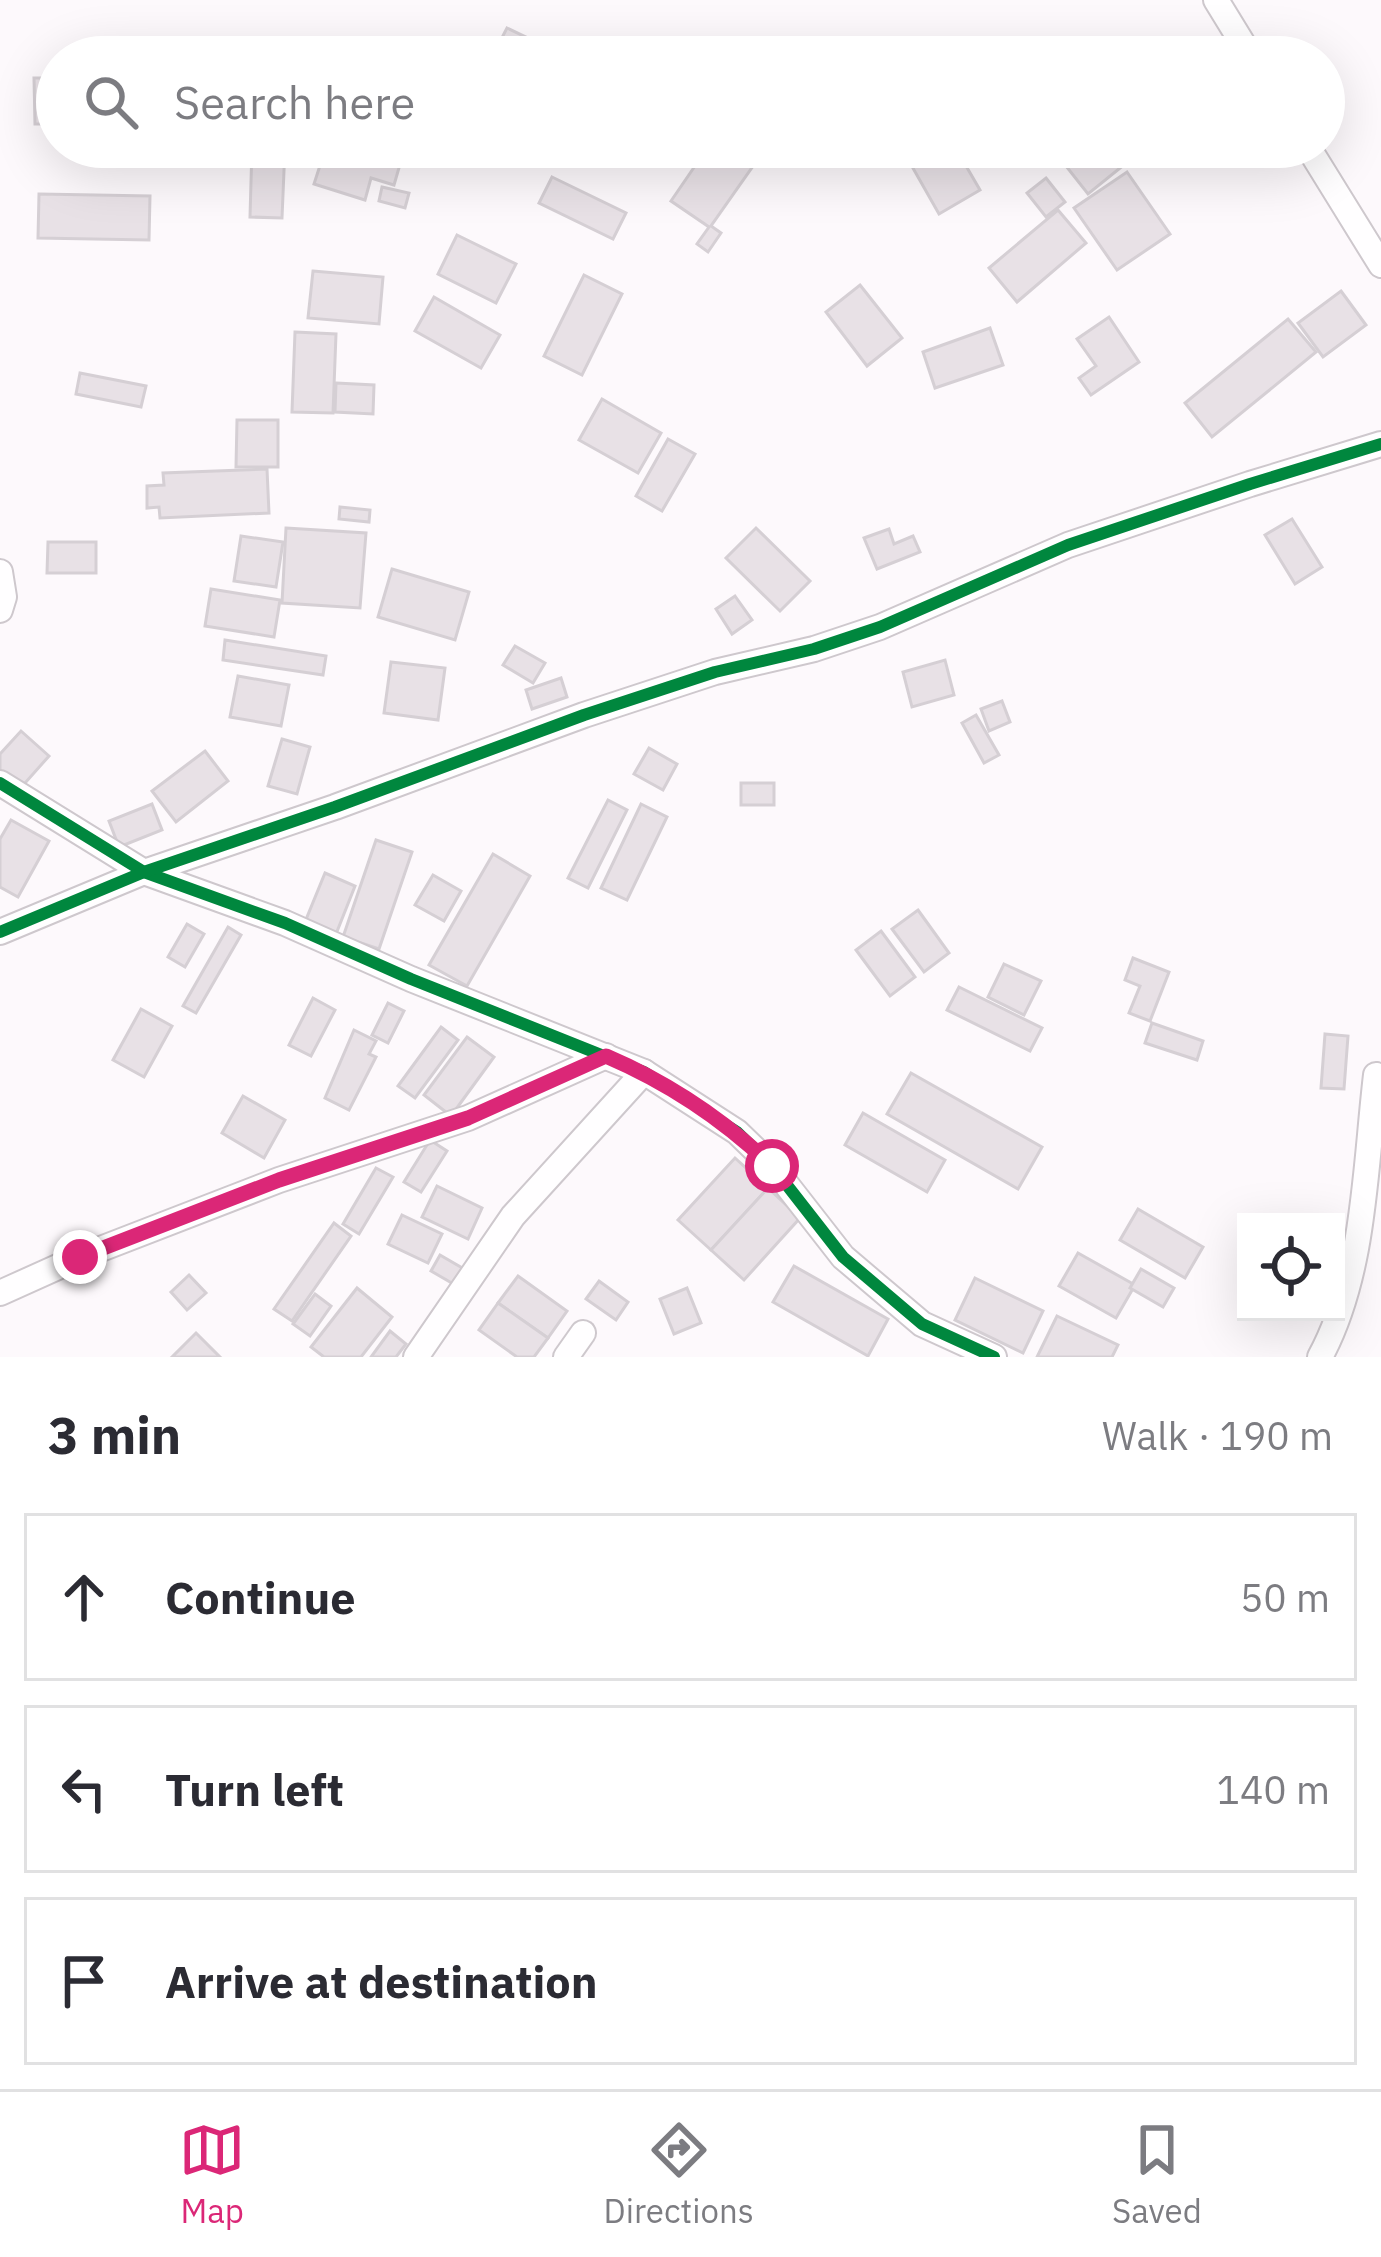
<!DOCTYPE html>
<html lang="en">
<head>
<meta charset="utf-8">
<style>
  :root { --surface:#fff; --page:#f2f2f3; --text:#2b2b33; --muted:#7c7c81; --line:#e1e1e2; --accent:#db2777 }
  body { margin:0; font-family:"IBM Plex Sans",sans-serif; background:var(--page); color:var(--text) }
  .controls { position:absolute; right:36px; bottom:36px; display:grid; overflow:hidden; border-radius:0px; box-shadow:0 12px 48px #0002 }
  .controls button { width:108px; height:108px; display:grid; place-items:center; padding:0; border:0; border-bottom:3px solid var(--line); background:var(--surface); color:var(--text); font:60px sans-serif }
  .stop { position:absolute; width:36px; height:36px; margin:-27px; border:9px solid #db2777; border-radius:50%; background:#fff }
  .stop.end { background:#db2777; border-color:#fff; box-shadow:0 3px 12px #0008 }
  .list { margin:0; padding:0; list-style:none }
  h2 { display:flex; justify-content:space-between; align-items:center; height:156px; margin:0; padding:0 48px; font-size:51px }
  h2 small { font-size:39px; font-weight:400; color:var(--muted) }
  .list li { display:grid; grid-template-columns:78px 1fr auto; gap:36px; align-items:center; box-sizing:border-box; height:168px; margin:0 24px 24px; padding:0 24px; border:3px solid var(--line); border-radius:0px }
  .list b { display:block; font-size:45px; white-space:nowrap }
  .list em { font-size:39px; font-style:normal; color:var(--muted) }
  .icon { flex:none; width:66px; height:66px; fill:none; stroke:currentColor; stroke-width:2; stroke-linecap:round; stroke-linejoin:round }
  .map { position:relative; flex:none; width:1381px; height:1357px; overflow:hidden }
  .search { position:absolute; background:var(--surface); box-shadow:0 12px 48px #0002; left:36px; right:36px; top:36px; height:132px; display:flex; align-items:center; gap:30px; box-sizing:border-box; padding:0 42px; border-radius:66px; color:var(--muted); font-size:45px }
  .sheet { height:732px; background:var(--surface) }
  nav { display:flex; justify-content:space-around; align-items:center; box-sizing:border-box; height:168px; border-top:3px solid var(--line); background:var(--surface); font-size:33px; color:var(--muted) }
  nav a { display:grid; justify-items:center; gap:6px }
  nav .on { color:var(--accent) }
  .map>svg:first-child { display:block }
</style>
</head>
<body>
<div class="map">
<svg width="1381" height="1357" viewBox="0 0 1381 1357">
  <rect width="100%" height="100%" fill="#fdf9fc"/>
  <!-- building -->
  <g fill="#e8e1e6" stroke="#d5cfd4" stroke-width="3">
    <polygon points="507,28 553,50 550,57 492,57"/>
    <polygon points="34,78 57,78 57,124 35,124"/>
    <polygon points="252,147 285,147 282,218 250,217"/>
    <polygon points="326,147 405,147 394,185 371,178 365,200 314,184"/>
    <polygon points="566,147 618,147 611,164"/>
    <polygon points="708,147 726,147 753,166 711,226 721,233 708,252 697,244 709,227 671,201"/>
    <polygon points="901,147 955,147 980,190 939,214"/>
    <polygon points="1051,147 1119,147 1130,160 1088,194"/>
    <polygon points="1127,172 1170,234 1117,270 1074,208"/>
    <polygon points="552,177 626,213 613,239 539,203"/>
    <polygon points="1046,178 1065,202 1046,217 1027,193"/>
    <polygon points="382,187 409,193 405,208 379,201"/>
    <polygon points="39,194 150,196 149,240 38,238"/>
    <polygon points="1058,210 1086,243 1017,302 989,268"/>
    <polygon points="457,235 516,264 496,303 438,274"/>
    <polygon points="313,271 383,277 379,324 308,318"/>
    <polygon points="584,275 622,294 582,375 544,356"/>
    <polygon points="860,285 902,338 867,366 826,312"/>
    <polygon points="1341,291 1366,325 1323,357 1298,323"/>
    <polygon points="434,297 500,335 481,368 415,331"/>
    <polygon points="1109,317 1139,362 1091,395 1079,378 1096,366 1077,339"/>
    <polygon points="1288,319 1316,352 1212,437 1185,403"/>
    <polygon points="990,328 1003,365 935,388 923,352"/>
    <polygon points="295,332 336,334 333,413 292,412"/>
    <polygon points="80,373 146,386 141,407 76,394"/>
    <polygon points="336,383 374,385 373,414 335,412"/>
    <polygon points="602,399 661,433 638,473 579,440"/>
    <polygon points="237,420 278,420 278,467 236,467"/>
    <polygon points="668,439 695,454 662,511 636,496"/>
    <polygon points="267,469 269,513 160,518 159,507 147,508 147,486 164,485 163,473"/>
    <polygon points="340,507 370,510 369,522 339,519"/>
    <polygon points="1292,519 1322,567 1295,584 1265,535"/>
    <polygon points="286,528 366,533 360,608 282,603"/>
    <polygon points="756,528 810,581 780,611 726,558"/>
    <polygon points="889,529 894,544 913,536 920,552 877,569 864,538"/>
    <polygon points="241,536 283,542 276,587 234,581"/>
    <polygon points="48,542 96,542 96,573 47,573"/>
    <polygon points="392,569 469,592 455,640 378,617"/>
    <polygon points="211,589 280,600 274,637 205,626"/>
    <polygon points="735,596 752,620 732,634 716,609"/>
    <polygon points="225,640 326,656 323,675 223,660"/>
    <polygon points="515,646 545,663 533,683 503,665"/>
    <polygon points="945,660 954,695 912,707 903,672"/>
    <polygon points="391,662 445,668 438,720 384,713"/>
    <polygon points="238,676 289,685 281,726 230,717"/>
    <polygon points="561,678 567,697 532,709 526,690"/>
    <polygon points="1002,701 1010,722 989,731 981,709"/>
    <polygon points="976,715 999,755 984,763 962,723"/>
    <polygon points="21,731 49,756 18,791 0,775 0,754"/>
    <polygon points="282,739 310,747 297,794 268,786"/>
    <polygon points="649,748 677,764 663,790 634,774"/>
    <polygon points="205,751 228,781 176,822 152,791"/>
    <rect x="741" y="783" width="33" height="22"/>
    <polygon points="608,800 627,810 588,888 568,878"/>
    <polygon points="152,804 162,830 119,847 109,821"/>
    <polygon points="641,804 667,817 627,900 601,888"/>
    <polygon points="11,820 49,841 18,897 0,887 0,839"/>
    <polygon points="376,840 412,852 379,949 343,937"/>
    <polygon points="493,854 530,876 467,986 429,965"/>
    <polygon points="325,873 355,886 336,934 305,922"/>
    <polygon points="433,875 461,891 444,921 415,905"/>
    <polygon points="918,910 949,953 924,972 892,929"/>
    <polygon points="187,924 204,934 185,967 168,957"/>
    <polygon points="228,927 241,935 196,1013 183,1006"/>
    <polygon points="881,931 915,977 890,996 856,950"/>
    <polygon points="1133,958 1169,972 1150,1021 1129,1013 1140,986 1125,980"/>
    <polygon points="1004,964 1041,981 1024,1015 988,997"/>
    <polygon points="959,987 1042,1028 1030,1051 947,1010"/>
    <polygon points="313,998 335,1010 311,1056 289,1045"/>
    <polygon points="388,1003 404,1011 388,1043 372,1035"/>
    <polygon points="141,1009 172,1026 144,1077 113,1060"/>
    <polygon points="1152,1023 1203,1041 1197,1060 1145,1043"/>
    <polygon points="441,1027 458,1040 415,1098 398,1086"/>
    <polygon points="354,1030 376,1041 369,1054 376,1057 349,1110 325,1098"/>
    <polygon points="1325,1034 1348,1036 1344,1089 1321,1088"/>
    <polygon points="467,1037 494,1057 451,1116 424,1095"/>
    <polygon points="911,1073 1042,1147 1018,1189 887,1114"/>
    <polygon points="243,1096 285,1120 264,1158 222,1133"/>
    <polygon points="863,1113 945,1160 927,1192 845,1145"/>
    <polygon points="430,1140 447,1151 421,1192 404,1182"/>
    <polygon points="735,1158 768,1188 711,1250 678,1220"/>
    <polygon points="376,1168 393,1177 359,1234 343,1224"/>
    <polygon points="437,1186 482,1208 468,1239 422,1217"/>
    <polygon points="768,1188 800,1218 744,1280 711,1250"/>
    <polygon points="1138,1209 1203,1247 1185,1278 1120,1240"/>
    <polygon points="402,1215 442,1234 428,1263 388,1244"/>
    <polygon points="334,1223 351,1236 292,1321 274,1309"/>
    <polygon points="1078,1253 1135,1285 1116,1318 1059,1286"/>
    <polygon points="440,1255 471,1273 462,1289 431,1271"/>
    <polygon points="794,1266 888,1319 868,1356 773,1302"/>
    <polygon points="1141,1269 1174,1288 1163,1307 1130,1288"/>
    <polygon points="189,1275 206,1293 187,1310 171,1292"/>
    <polygon points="518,1276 567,1311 548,1338 498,1303"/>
    <polygon points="975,1278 1043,1311 1023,1353 955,1320"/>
    <polygon points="599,1281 628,1302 616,1320 586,1299"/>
    <polygon points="357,1288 392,1317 361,1357 324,1357 311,1347"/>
    <polygon points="687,1288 701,1323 674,1334 660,1299"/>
    <polygon points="315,1294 331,1306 310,1336 293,1324"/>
    <polygon points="498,1303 548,1338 534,1357 517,1357 479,1330"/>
    <polygon points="1057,1316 1118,1345 1112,1357 1037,1357"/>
    <polygon points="390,1331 406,1344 396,1357 371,1357"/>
    <polygon points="196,1333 220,1357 172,1357"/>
  </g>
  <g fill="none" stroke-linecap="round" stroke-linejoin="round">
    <!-- minor casing -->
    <g stroke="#cec8cd" stroke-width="28">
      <g id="minor">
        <polyline points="1216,0 1251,57"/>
        <polyline points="1308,147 1381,265"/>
        <polyline points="0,572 4,597 0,610"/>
        <polyline points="0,783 144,872 285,923 411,979 644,1072 737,1132 772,1166 843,1257 922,1324 994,1357"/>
        <polyline points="0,932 144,872 335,807 584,715 715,672 814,649 880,627 1068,545 1250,484 1381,444"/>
        <polyline points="0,1293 80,1257 279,1180 468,1118 606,1056"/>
        <polyline points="416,1357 513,1216 644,1072"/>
        <polyline points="566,1357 583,1333"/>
        <path d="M1320,1357c45,-83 45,-189 56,-282"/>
      </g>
    </g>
    <!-- minor -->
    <use href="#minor" stroke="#fffeff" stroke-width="24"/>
    <!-- cycleway casing -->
    <g stroke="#fff" stroke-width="20">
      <g id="cycleway">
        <polyline points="0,783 144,872 285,923 411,979 644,1072 737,1132 772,1166 843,1257 922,1324 994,1357"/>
        <polyline points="0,932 144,872 335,807 584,715 715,672 814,649 880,627 1068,545 1250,484 1381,444"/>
      </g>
    </g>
    <!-- cycleway -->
    <use href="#cycleway" stroke="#00873e" stroke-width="12"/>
  </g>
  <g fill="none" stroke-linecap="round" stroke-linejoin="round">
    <!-- route -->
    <path stroke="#db2777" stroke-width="15" d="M80,1257l199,-77 189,-62 138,-62c63,27 117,63 166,110"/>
  </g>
</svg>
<div class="controls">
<button><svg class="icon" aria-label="locate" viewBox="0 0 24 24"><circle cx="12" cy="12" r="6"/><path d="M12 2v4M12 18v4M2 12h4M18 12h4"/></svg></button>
</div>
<div class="stop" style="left:772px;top:1166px"></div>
<div class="stop end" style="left:80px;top:1257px"></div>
<div class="search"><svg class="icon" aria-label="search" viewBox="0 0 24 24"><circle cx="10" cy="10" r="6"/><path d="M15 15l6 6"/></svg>Search here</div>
</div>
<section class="sheet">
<h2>3 min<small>Walk · 190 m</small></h2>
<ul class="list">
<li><svg class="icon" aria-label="ahead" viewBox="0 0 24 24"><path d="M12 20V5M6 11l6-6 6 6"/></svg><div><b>Continue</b></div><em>50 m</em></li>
<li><svg class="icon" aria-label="left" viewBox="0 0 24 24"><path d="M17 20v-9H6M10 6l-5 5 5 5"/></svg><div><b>Turn left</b></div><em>140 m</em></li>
<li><svg class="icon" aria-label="arrive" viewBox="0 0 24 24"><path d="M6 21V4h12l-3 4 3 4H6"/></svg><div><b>Arrive at destination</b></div></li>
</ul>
</section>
<nav>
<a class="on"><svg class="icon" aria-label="map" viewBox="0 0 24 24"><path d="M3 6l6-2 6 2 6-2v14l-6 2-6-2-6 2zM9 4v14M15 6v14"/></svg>Map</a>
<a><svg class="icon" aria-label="directions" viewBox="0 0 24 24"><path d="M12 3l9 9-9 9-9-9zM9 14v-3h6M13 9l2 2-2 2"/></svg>Directions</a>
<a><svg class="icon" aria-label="saved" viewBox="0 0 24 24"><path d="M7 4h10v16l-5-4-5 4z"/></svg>Saved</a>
</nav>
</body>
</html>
